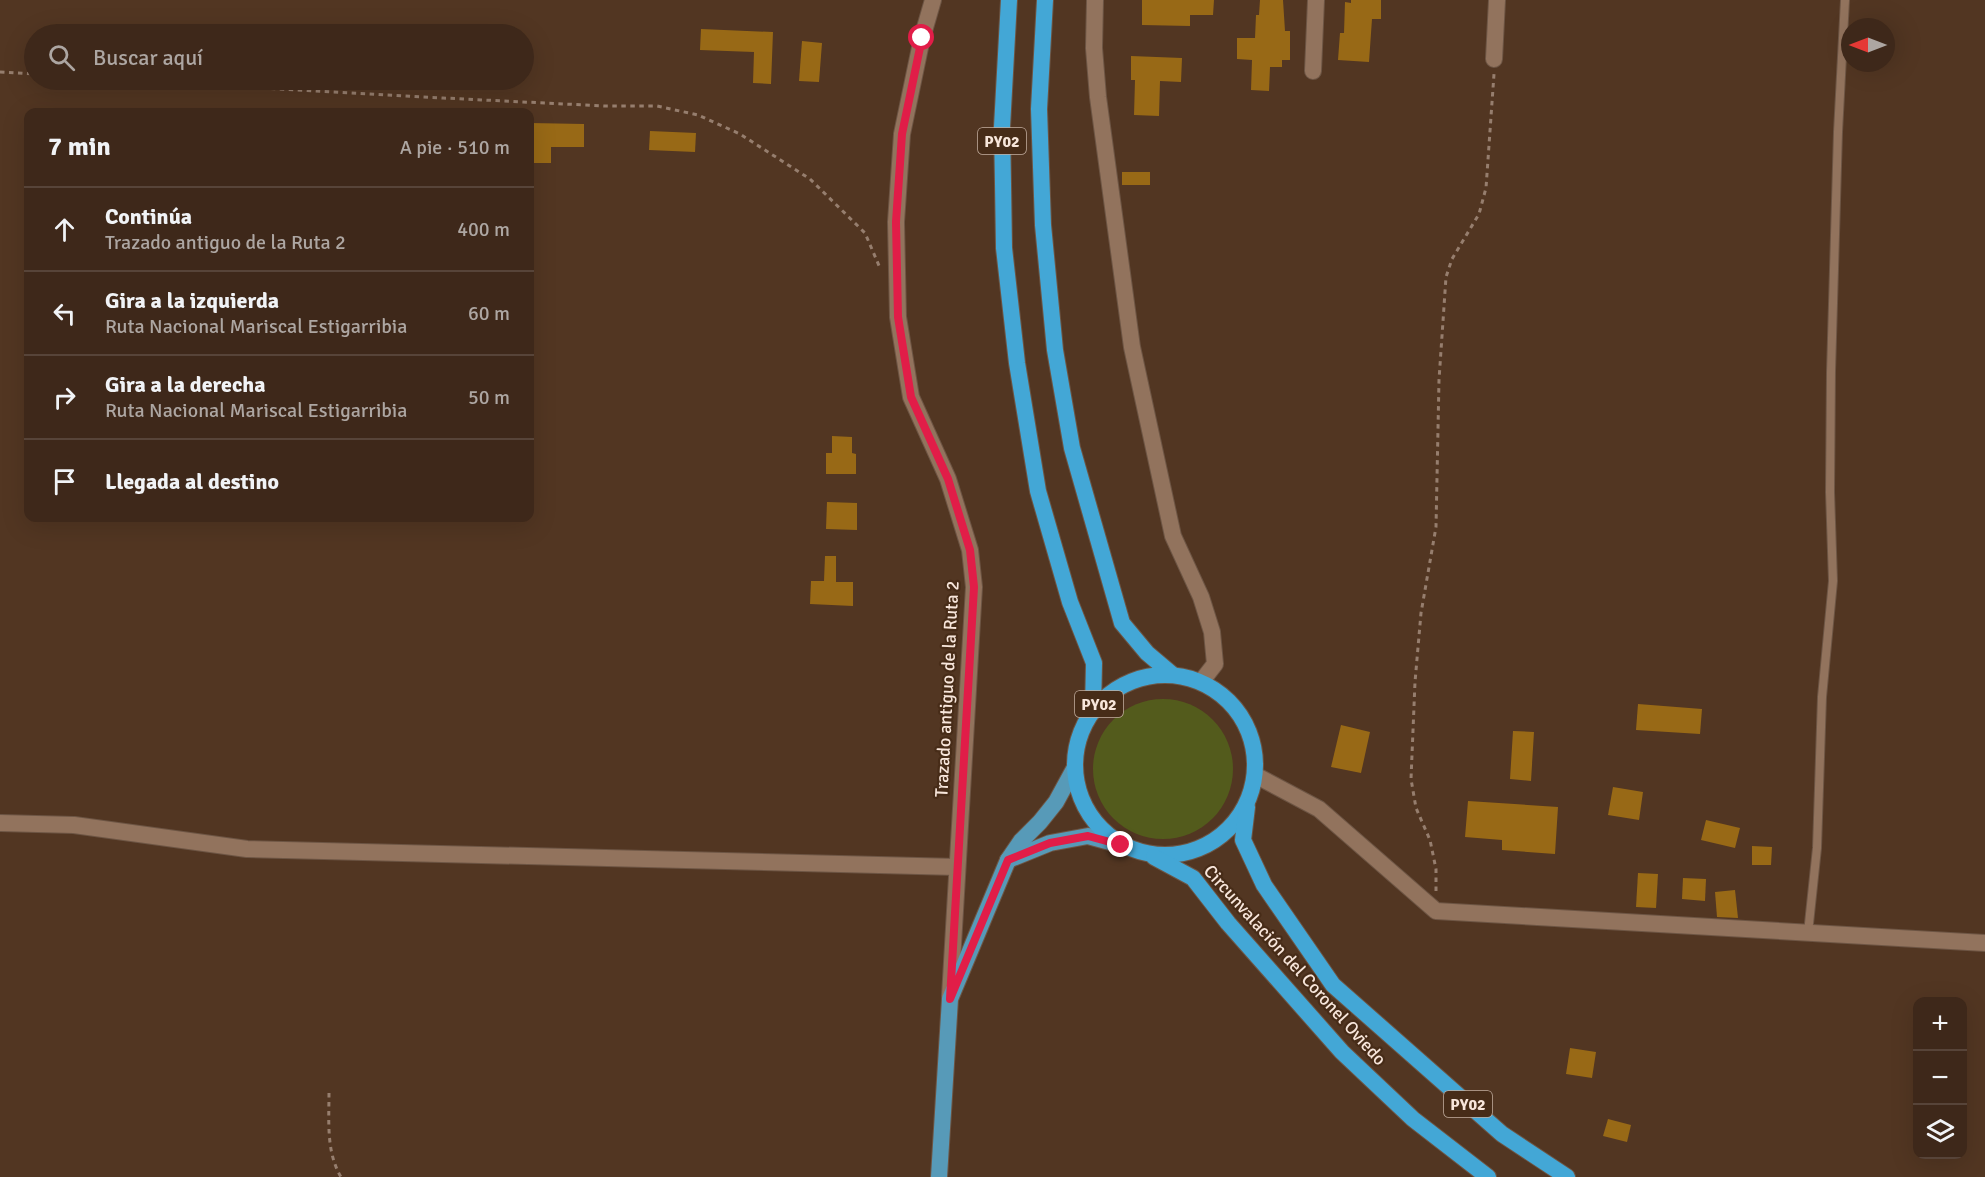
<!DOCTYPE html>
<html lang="es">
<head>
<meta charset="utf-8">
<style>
  :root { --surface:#3e281a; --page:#493427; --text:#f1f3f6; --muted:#ada6a2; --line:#574439 }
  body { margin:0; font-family:Signika,sans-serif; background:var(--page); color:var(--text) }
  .controls { position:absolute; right:18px; bottom:18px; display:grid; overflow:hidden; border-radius:12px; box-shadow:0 6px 24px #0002 }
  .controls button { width:54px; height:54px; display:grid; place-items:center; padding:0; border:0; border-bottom:2px solid var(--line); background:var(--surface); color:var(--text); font:30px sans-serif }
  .compass { position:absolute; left:1841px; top:18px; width:54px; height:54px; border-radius:50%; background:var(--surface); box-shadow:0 6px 24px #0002; rotate:270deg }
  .stop { position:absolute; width:18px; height:18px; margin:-14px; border:4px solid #e11d48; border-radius:50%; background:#fff }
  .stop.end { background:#e11d48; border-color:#fff; box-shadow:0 2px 6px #0008 }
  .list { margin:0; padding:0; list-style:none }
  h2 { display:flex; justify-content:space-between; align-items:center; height:78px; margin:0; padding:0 24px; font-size:26px }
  h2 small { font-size:20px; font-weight:400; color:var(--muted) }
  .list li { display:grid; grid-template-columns:39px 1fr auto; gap:18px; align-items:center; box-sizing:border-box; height:84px; padding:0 24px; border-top:2px solid var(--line) }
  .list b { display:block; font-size:22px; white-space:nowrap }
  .list p { margin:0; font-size:20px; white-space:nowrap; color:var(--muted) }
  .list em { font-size:20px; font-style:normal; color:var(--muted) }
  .icon { flex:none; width:33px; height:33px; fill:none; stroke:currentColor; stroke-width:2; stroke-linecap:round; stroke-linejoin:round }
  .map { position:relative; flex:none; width:1985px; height:1177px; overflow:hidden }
  .search { position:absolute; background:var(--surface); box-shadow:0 6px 24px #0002; left:24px; top:24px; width:510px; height:66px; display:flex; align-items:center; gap:15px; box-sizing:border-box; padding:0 21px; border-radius:33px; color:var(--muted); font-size:22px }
  .panel { position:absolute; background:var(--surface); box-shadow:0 6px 24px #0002; left:24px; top:108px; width:510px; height:414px; border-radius:12px }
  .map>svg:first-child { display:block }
</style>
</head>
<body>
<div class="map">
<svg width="1985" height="1177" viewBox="0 0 1985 1177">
  <rect width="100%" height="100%" fill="#523622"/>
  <!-- green -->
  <circle fill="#535b1c" cx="1163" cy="769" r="70"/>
  <!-- building -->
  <g fill="#986916">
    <polygon points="1142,0 1214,0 1213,15 1190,15 1190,26 1142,25"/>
    <polygon points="1260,0 1283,0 1285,31 1290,31 1290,60 1282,60 1282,67 1270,67 1269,91 1251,90 1252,60 1237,59 1237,38 1255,38 1256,15 1259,15"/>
    <polygon points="1351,0 1381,0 1381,19 1372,19 1369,62 1338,60 1340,33 1344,33 1345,2 1351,3"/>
    <polygon points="701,29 773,32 771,84 753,83 754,52 700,50"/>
    <polygon points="802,41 822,43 819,82 799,81"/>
    <polygon points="1131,56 1182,58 1181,82 1160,81 1159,116 1134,115 1135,80 1131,80"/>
    <polygon points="530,123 584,124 584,147 551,147 551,163 530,163"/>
    <polygon points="650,131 696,133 695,152 649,150"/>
    <rect x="1122" y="172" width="28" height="13"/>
    <polygon points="832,436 852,437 852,453 856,454 856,474 826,474 826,453 832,453"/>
    <polygon points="827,502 857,503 857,530 826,529"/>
    <polygon points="825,556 836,556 836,582 853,582 853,606 810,604 811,581 824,581"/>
    <polygon points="1638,704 1702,709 1700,734 1636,730"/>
    <polygon points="1341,725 1370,732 1361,773 1331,767"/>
    <polygon points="1513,731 1534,732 1531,781 1510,779"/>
    <polygon points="1613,787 1643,792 1639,820 1608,815"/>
    <polygon points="1468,801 1558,807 1555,854 1502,850 1502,840 1465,837"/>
    <polygon points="1706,820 1740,828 1735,848 1701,840"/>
    <polygon points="1752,846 1772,847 1771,865 1752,865"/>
    <polygon points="1638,873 1658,874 1656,908 1636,907"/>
    <polygon points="1683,878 1706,879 1705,901 1682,899"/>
    <polygon points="1735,890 1738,918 1717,917 1715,892"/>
    <polygon points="1570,1048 1596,1052 1592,1078 1566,1074"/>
    <polygon points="1608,1119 1631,1125 1627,1142 1603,1136"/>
  </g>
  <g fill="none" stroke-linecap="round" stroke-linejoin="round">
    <!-- service casing -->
    <g stroke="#6d5544" stroke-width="10">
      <polyline id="service" points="1808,933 1817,848 1822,697 1833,581 1830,492 1831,372 1838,132 1845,0"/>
    </g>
    <!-- minor casing -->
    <g stroke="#6d5544" stroke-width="18">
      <g id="minor">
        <polyline points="933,0 922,38 902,134 896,222 898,317 911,397 948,479 970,550 974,587 950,996"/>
        <polyline points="1095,0 1094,48 1098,97 1132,347 1173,536 1201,597 1212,632 1215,664 1201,682"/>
        <polyline points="1494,59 1497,0"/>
        <polyline points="1313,71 1316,0"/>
        <polyline points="1255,775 1319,809 1436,911 1985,943"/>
        <polyline points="0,823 74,825 247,849 957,867"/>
      </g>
    </g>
    <!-- primary casing -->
    <g stroke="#6d5544" stroke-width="18">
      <g id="primary">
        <polyline points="1008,860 1050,843 1088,836 1121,845"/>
        <polyline points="939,1177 950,999 1008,860 1021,841 1040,822 1056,802 1074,769"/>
      </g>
    </g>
    <!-- trunk casing -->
    <g stroke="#6d5544" stroke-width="18">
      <g id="trunk">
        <polyline points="1009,0 1002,127 1003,184 1004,248 1017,363 1038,491 1070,602 1094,663 1093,710"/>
        <polyline points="1045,0 1039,109 1043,225 1055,350 1072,448 1122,623 1147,653 1173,675"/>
        <circle cx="1165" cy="765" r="90"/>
        <polyline points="1247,807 1243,840 1264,885 1333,985 1502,1134 1567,1177"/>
        <polyline points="1154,857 1193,878 1228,923 1342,1052 1413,1119 1488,1177"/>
      </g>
    </g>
    <!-- path -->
    <g stroke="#967e6e" stroke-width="3" stroke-dasharray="4.5 4.5" stroke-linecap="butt">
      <polyline points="0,72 34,74"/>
      <polyline points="118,80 443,98 605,106 657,106 698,115 740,134 810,179 865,233 880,268"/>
      <polyline points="1436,891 1436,869 1430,840 1416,808 1411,779 1415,682 1421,613 1436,527 1439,380 1446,277 1452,259 1479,214 1486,188 1494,74"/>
      <path d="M329,1093c0,28 -3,59 12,84"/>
    </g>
    <!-- service -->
    <use href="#service" stroke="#92735d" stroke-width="8"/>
    <!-- minor -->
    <use href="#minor" stroke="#92735d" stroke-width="16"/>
    <!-- primary -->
    <use href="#primary" stroke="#579ab8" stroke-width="16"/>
    <!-- trunk -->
    <use href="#trunk" stroke="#43a7d6" stroke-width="16"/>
  </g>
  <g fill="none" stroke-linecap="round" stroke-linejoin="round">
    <!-- route -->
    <polyline stroke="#e11d48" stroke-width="8" points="922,38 902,134 896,222 898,317 911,397 948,479 970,550 974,587 950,999 1008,860 1050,843 1088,836 1121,845"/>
  </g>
  <g text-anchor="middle" stroke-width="4.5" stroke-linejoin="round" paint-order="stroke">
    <!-- shield labels -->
    <g fill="#472c18" stroke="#c3aea0" stroke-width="1.5">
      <rect x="978" y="128" width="48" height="26" rx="4.5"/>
      <rect x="1075" y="691" width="48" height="26" rx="4.5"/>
      <rect x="1444" y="1091" width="48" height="26" rx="4.5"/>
    </g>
    <g font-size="16" font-weight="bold" fill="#f8e6db">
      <text x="1002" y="147">PY02</text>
      <text x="1099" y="710">PY02</text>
      <text x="1468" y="1110">PY02</text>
    </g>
    <!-- street labels -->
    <g font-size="18" fill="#f8e6db" stroke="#472c18">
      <text transform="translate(947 689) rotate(-87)" y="6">Trazado antiguo de la Ruta 2</text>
      <text transform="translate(1295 965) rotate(48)" y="6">Circunvalación del Coronel Oviedo</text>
    </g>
  </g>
</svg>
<div class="controls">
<button>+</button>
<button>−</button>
<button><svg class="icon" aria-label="layers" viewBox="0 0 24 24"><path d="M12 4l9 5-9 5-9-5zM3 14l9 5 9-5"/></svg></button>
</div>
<svg class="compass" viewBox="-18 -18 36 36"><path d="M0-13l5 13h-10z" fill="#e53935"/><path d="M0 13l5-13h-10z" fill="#ada6a2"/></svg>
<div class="stop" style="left:922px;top:38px"></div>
<div class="stop end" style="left:1121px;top:845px"></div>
<div class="search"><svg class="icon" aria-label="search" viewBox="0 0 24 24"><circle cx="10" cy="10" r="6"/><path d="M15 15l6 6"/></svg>Buscar aquí</div>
<section class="panel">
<h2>7 min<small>A pie · 510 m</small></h2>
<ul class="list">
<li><svg class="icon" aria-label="ahead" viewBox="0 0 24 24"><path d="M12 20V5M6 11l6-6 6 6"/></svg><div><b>Continúa</b><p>Trazado antiguo de la Ruta 2</p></div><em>400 m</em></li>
<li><svg class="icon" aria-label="left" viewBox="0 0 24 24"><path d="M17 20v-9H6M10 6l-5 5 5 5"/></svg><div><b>Gira a la izquierda</b><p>Ruta Nacional Mariscal Estigarribia</p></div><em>60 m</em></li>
<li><svg class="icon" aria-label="right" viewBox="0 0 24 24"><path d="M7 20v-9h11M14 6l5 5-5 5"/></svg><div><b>Gira a la derecha</b><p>Ruta Nacional Mariscal Estigarribia</p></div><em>50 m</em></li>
<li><svg class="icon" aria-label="arrive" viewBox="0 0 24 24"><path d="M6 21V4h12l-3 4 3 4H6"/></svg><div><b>Llegada al destino</b></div></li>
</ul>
</section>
</div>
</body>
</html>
